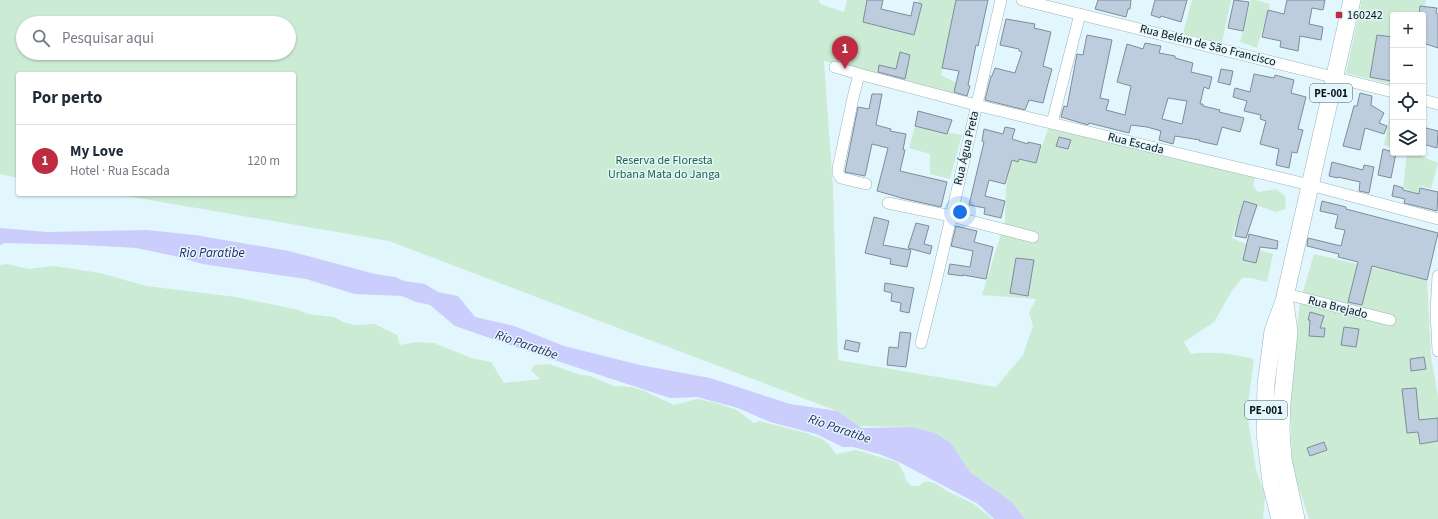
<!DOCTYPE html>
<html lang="pt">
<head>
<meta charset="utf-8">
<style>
  :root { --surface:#fff; --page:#f6f6f7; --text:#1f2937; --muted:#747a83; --line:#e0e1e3; --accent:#bd2c40 }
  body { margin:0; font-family:"Source Sans 3",sans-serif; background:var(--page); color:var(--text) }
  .controls { position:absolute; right:12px; top:12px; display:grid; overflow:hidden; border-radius:4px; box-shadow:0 1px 3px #0004 }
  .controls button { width:36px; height:36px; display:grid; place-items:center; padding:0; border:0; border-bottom:1px solid var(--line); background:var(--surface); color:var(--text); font:20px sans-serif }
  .you { position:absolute; left:960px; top:212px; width:14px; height:14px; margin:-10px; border:3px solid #fff; border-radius:50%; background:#1a73e8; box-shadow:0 0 0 6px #1a73e833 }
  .badge { display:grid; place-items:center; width:26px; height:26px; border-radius:50%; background:var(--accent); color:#fff; font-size:13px; font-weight:700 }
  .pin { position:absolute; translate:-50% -33px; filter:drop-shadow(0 1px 2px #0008) }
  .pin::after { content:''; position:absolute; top:21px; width:14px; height:12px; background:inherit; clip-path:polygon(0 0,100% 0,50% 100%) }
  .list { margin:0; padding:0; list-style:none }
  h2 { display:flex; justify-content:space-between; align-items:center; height:52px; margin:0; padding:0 16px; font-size:17px }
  h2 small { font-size:13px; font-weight:400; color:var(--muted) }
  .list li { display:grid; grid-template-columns:26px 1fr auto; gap:12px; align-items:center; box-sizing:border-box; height:72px; padding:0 16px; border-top:1px solid var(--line) }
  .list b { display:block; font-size:15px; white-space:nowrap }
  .list p { margin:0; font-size:13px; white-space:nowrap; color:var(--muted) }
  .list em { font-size:13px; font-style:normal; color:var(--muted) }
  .icon { flex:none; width:22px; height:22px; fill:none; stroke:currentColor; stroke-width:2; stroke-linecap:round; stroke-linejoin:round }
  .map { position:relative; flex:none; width:1438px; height:519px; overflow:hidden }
  .search { position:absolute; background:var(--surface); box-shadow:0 1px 3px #0004; left:16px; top:16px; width:280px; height:44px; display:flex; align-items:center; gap:10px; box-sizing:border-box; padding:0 14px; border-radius:22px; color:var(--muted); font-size:15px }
  .panel { position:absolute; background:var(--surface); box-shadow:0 1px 3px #0004; left:16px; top:72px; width:280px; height:124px; border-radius:4px }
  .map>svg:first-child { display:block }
</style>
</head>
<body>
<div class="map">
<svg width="1438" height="519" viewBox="0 0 1438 519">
  <rect width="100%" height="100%" fill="#e2f7fd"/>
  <!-- green -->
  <g fill="#ccebd4" fill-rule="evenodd">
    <path d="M0,0h819l1,4 24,8 3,-12h20l-4,22 51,13 4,-35h38l-15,75 16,8 -3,10 -130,-32 9,126 5,173 158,27 27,-32 10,-29 -4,-13 7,-14 -54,-4 23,-74 1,-33 5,-28h12l13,3 14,-39 181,43 14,9 11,-1 -3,11 5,6 18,-3 9,7 1,13 -10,3 -32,-11 -12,37 14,6 2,3 25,7 -6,28 -16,-4h-9l-9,11 -19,33 -30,20 7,12c22,-3 42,0 63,5l-7,54 9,56 9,27 -2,23h-238l-13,-17 -42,-30 -19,-29 -39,-16 -54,-1 -21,-15 -448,-170 -274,-47h179v-120h-276v104l-18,-4zM23,23h266v30h-266z"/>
    <polygon points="1192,0 1231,0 1222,43 1183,33"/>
    <polygon points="1251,0 1256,0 1270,4 1257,48 1240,42"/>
    <polygon points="1362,0 1426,0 1425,6 1420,6 1417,15 1393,15 1393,85 1346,73"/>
    <polygon points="1392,102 1393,102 1393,148 1384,145"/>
    <polygon points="915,126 962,135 950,179 930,174 930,154 909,148"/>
    <polygon points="1407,153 1418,153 1418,155 1438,163 1431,189 1420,186 1419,194 1403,188"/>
    <polygon points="1314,254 1427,280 1431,356 1438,397 1438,519 1309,519 1292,467 1290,399 1300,301"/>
    <polygon points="7,264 29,269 54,266 100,273 146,286 236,297 299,310 308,314 334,317 343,322 355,325 375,324 397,335 400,345 415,342 434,343 471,358 491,362 504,383 541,379 531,371 534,365 549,364 581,375 590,376 614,386 631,387 642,390 674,405 697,399 713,402 737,410 754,423 759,421 806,433 822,439 829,444 836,454 856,450 897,462 904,473 906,480 911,486 918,486 926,481 935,483 947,491 974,504 992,519 0,519 0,265"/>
  </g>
  <!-- water -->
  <polygon fill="#cbcdfc" points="0,228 47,232 147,230 195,235 289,251 375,274 395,277 404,281 425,284 438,292 458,296 475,317 514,326 564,346 640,365 710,378 790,404 837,411 862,428 912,427 935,433 951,443 970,472 1012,502 1025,519 994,519 978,504 899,462 879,454 853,447 843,447 816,434 770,422 738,408 697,397 670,398 551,359 455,326 430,305 416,302 402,296 355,294 306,279 202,264 179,257 136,248 84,245 5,243 0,245"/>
  <!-- building -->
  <g fill="#bdcdde" stroke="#7d8c9c" fill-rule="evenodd">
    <polygon points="867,0 883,0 881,9 911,16 914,2 922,4 914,35 863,22"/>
    <polygon points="956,0 988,0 978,46 976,45 968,85 970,86 967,96 954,92 959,71 942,68"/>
    <polygon points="1098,0 1131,0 1130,9 1128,9 1126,17 1095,9"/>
    <polygon points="1155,0 1187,0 1181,22 1161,16 1160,18 1151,15"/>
    <polygon points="1234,0 1249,2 1243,31 1228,28"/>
    <polygon points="1287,0 1325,0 1323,10 1312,8 1309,24 1323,27 1321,40 1300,36 1298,51 1280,47 1281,41 1262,37 1268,10 1284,14"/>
    <polygon points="1420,6 1437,8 1436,13 1438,14 1438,48 1423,43 1423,15 1419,15"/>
    <polygon points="1006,19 1035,24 1034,28 1051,32 1043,66 1052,69 1047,87 1043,103 1029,100 1025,110 985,100 991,76 992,76 995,68 1015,73 1022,52 1019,51 1019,49 1000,45"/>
    <path d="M1087,35l25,5 -12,58 9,2 -3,10 19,5 6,-29 -14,-4 10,-38 16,5 2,-6 16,3 -2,7 16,3v2l18,5 -2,9 21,5 -3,12 -5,-2 -4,17h3v2l17,4 -1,2 25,6 -4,14 -18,-5 -5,18 -18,-4 1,-1 -25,-4 -2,8 -14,-4 2,-9 -14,-4 -16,-2 -2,8 -40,-10 -1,2 -27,-8 3,-11 3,1 10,-53 6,1zM1168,98l19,3 -5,23 -20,-5z"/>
    <polygon points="1377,35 1393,37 1393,70 1391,81 1370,77"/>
    <polygon points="900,52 910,55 905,79 878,72 879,65 896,69"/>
    <polygon points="1221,69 1233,71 1230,85 1218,82"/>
    <polygon points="1254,74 1274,78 1275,75 1294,80 1291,93 1306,97 1298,129 1303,130 1297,153 1292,152 1289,168 1276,165 1279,149 1260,144 1266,121 1260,119 1261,115 1244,111 1247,101 1233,97 1235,88 1250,92"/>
    <polygon points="1360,93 1372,96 1371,105 1384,113 1379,123 1387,126 1384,134 1365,128 1360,150 1343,146 1354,106 1357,106"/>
    <polygon points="872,94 882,94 876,125 891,129 890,131 906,134 903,150 905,150 900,171 947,182 941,207 901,198 895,196 877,191 888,148 872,144 865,176 845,172 858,107 869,109"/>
    <polygon points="918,111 952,120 947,134 915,126"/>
    <polygon points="1005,127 1015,129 1012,139 1028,144 1028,142 1041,145 1036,163 1019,159 1018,162 1012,160 1005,184 989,180 985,196 1005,201 1001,218 984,214 985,208 969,205 984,142 982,141 984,129 1003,134"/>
    <polygon points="1426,128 1438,131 1437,148 1423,144 1423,137"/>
    <polygon points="1059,137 1071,140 1068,149 1056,146"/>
    <polygon points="1383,149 1396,153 1391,178 1378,175"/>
    <polygon points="1332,162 1363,170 1364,165 1374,167 1369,193 1359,191 1360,182 1338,177 1338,178 1329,176"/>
    <polygon points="1394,185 1403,188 1403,190 1419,194 1420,188 1438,192 1437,211 1404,203 1405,199 1392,196"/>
    <polygon points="1244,201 1257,205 1246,238 1235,236 1239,218"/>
    <polygon points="1322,201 1346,207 1346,209 1438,233 1427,280 1372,266 1362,305 1348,302 1358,262 1338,257 1339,254 1307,246 1308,238 1341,246 1345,230 1335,228 1338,215 1320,211"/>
    <polygon points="874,217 889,221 883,245 911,250 907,267 890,264 891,259 865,253"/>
    <polygon points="916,223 929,226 924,244 932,246 930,254 908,248"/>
    <polygon points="956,226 977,231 974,242 993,247 986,279 963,275 963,276 948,274 950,264 970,267 973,251 951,246"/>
    <polygon points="1249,234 1278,241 1277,249 1260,247 1256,263 1243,260"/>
    <polygon points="1016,258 1034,260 1028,296 1010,293"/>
    <polygon points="885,283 914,288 909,313 900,311 901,303 891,301 892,293 884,291"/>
    <polygon points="1310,312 1324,316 1320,328 1325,328 1324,337 1309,336 1310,320 1308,320"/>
    <polygon points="1344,327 1359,329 1356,347 1341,345"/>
    <polygon points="900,332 911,333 906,367 887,365 889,347 898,348"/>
    <polygon points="846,340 860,343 858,352 844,349"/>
    <polygon points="1424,357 1426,369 1411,371 1410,359"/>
    <polygon points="1416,388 1419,420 1438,418 1438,441 1420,444 1418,432 1407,433 1402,389"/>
    <polygon points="1324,442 1327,450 1310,456 1307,448"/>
  </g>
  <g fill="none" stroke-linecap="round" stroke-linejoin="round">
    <!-- street casing -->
    <g stroke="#9bb4bc" stroke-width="12">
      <g id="street">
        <polyline points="1022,0 1393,92"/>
        <polyline points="835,67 859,74 976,105 1310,185 1438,219"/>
        <polyline points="859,74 853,98 838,169 838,173 841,178 866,184"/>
        <polyline points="1423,100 1438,104"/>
        <polyline points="1052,123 1080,14"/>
        <polyline points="888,203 951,216 1033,237"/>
        <polyline points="1438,276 1436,311 1438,351"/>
        <polyline points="1286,294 1390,320"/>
        <polyline points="921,343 936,282 1001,0"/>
      </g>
    </g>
    <!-- primary casing -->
    <g stroke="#9bb4bc" stroke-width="18">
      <g id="primary">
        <polyline points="1285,303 1289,332 1282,403 1281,430 1283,459 1296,519"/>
        <polyline points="1280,519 1271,483 1265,433 1266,384 1273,331 1284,301 1352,0"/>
      </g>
    </g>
    <!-- street -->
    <use href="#street" stroke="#fff" stroke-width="11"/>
    <!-- primary -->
    <use href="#primary" stroke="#fff" stroke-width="17"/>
  </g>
  <!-- markers -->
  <rect fill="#bd2c40" stroke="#e2f7fd" stroke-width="1.5" x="1335" y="11" width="8" height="8" rx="2"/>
  <g text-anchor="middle" stroke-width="3" stroke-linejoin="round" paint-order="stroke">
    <!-- shield labels -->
    <g fill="#e2f7fd" stroke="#4c585c" stroke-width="1">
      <rect x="1310" y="84" width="42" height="18" rx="3"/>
      <rect x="1245" y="401" width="42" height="18" rx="3"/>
    </g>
    <g font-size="11" font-weight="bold" fill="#0b1417">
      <text x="1331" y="97">PE-001</text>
      <text x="1266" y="414">PE-001</text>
    </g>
    <!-- poi labels -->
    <g font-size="12" fill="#0b1417" stroke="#e2f7fd" text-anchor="start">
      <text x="1347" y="19">160242</text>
    </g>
    <!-- street labels -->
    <g font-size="12" fill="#0b1417" stroke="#e2f7fd">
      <text transform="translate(1208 45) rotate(14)" y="4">Rua Belém de São Francisco</text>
      <text transform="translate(1136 143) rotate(14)" y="4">Rua Escada</text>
      <text transform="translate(966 148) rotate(-77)" y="4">Rua Água Preta</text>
      <text transform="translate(1338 307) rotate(14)" y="4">Rua Brejado</text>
    </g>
    <!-- park labels -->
    <g font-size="12" fill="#21643c" stroke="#e2f7fd">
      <text x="664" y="164">Reserva de Floresta<tspan x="664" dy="14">Urbana Mata do Janga</tspan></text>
    </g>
    <!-- water labels -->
    <g font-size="13" font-style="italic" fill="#2c295f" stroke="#e2f7fd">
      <text x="212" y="257">Rio Paratibe</text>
      <text transform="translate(527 344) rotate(19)" y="5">Rio Paratibe</text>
      <text transform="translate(840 428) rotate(19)" y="5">Rio Paratibe</text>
    </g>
  </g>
</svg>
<div class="controls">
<button>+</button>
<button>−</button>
<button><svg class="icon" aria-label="locate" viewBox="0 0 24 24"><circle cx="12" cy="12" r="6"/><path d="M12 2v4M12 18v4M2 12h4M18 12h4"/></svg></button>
<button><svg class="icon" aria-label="layers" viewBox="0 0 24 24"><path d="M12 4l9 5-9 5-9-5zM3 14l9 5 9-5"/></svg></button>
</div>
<div class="you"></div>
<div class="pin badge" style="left:845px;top:69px">1</div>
<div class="search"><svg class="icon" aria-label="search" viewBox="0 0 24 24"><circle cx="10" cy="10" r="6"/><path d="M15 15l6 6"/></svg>Pesquisar aqui</div>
<section class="panel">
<h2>Por perto<small></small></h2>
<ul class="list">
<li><span class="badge">1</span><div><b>My Love</b><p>Hotel · Rua Escada</p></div><em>120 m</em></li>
</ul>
</section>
</div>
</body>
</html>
